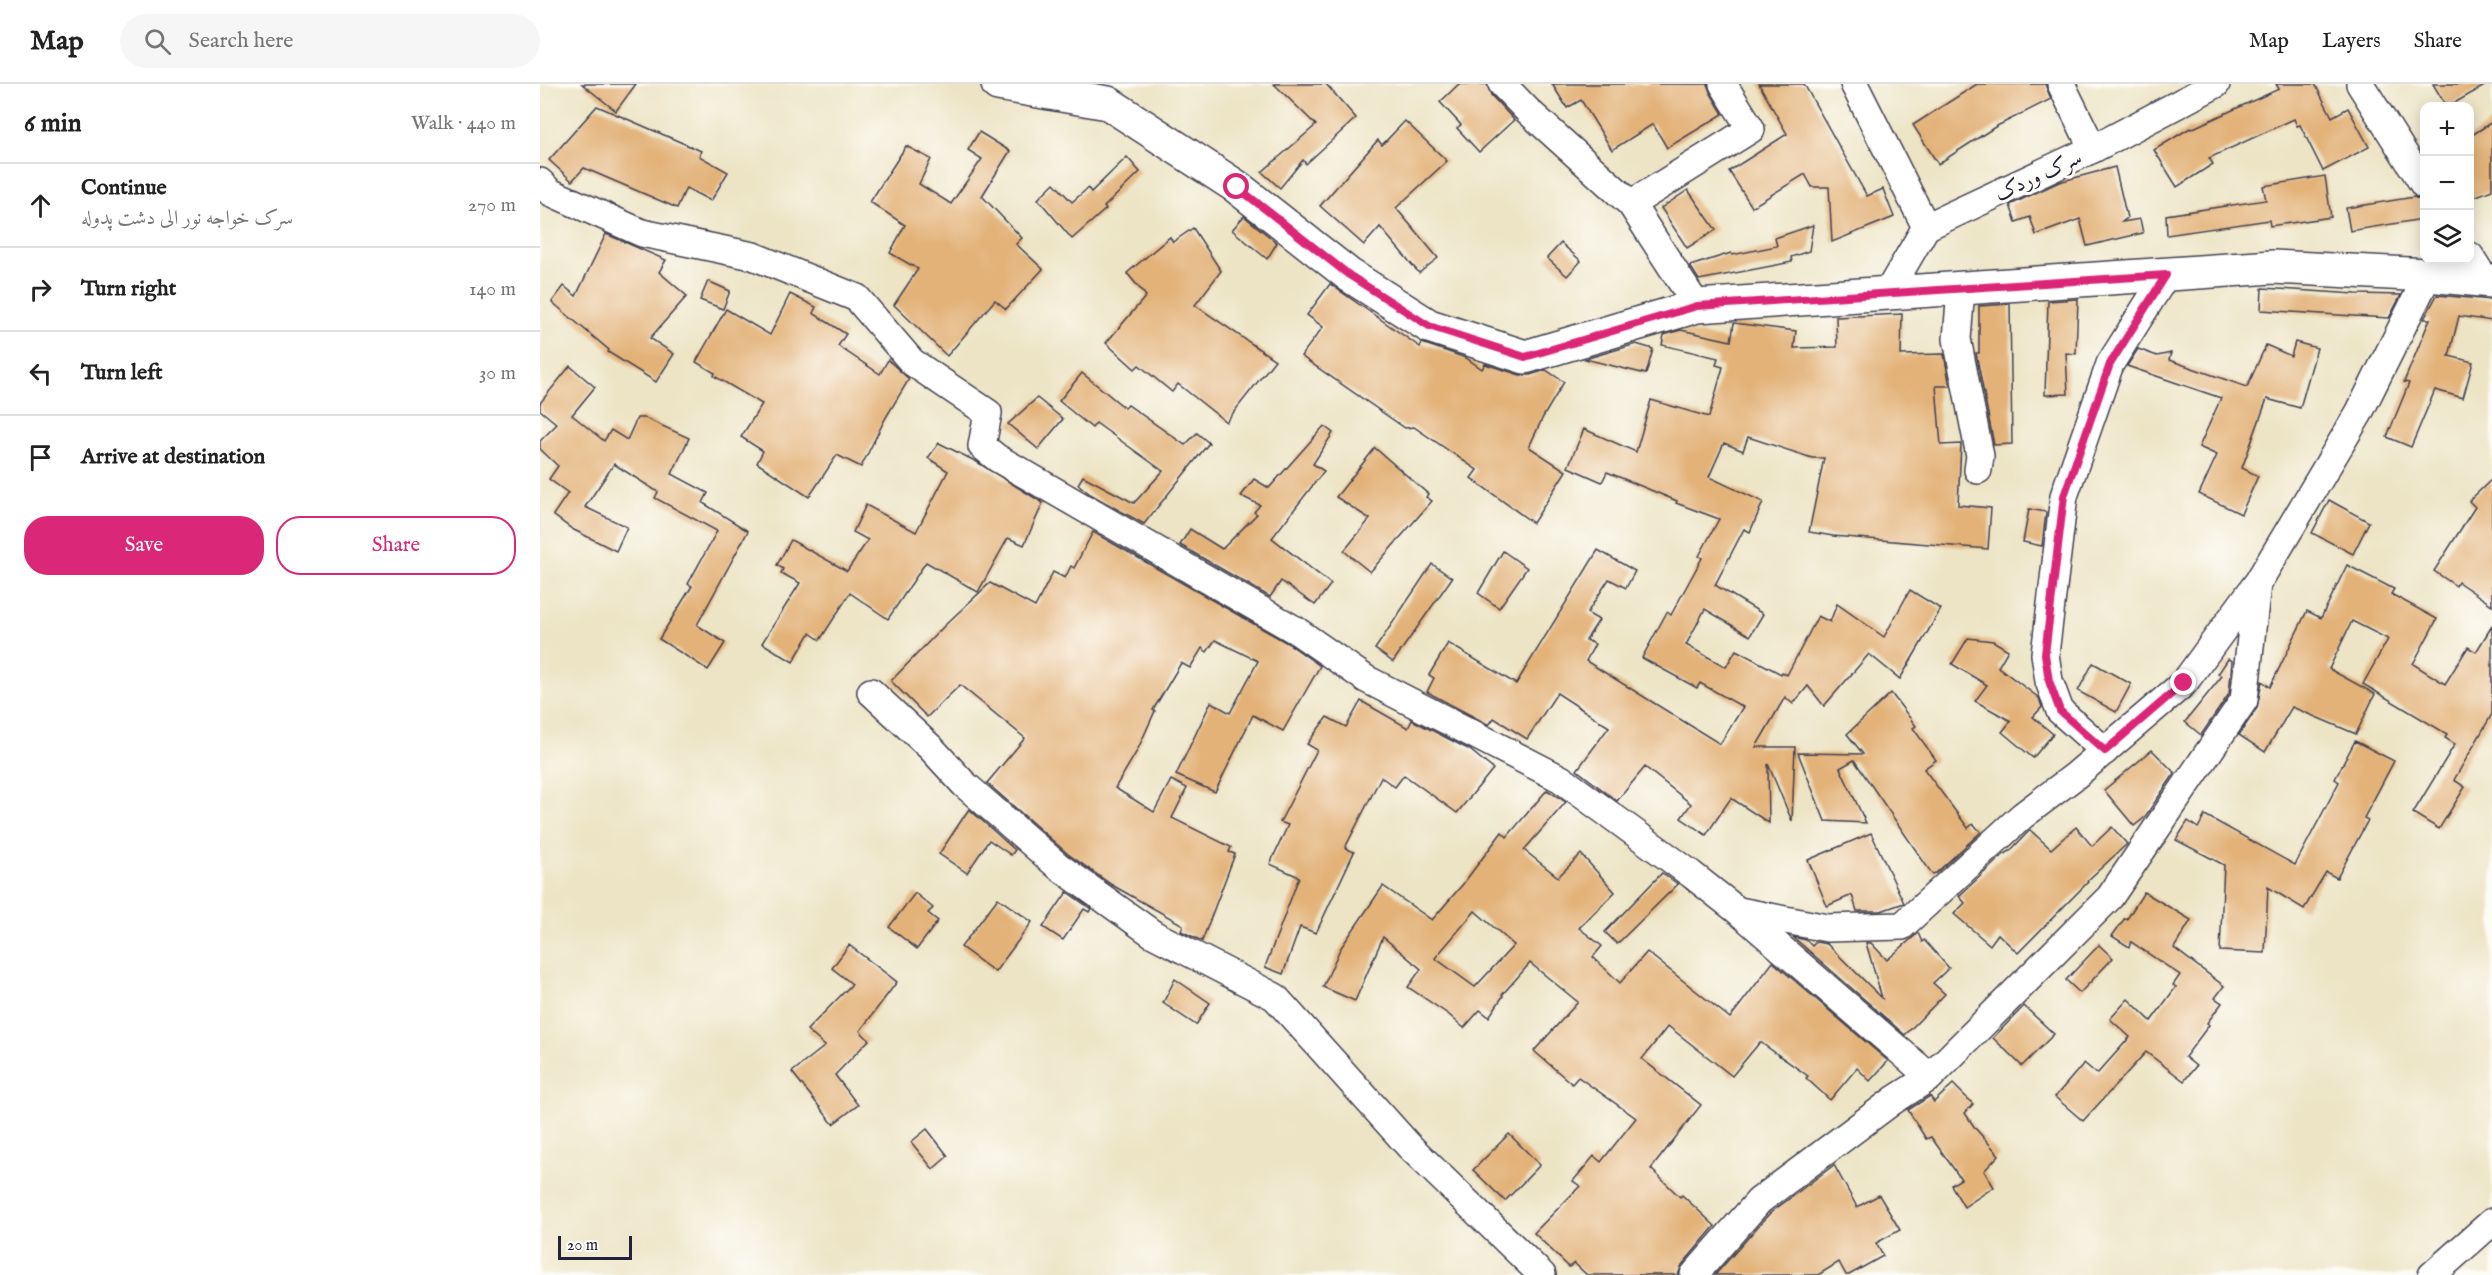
<!DOCTYPE html>
<html lang="en">
<head>
<meta charset="utf-8">
<style>
  :root { --surface:#fff; --page:#f6f6f6; --text:#222; --muted:#767676; --line:#e0e0e0; --accent:#db2777 }
  body { margin:0; font-family:"IM FELL English",Amiri,serif; background:var(--page); color:var(--text) }
  .controls { position:absolute; right:18px; top:18px; display:grid; overflow:hidden; border-radius:12px; box-shadow:0 3px 15px #0003 }
  .controls button { width:54px; height:54px; display:grid; place-items:center; padding:0; border:0; border-bottom:2px solid var(--line); background:var(--surface); color:var(--text); font:30px sans-serif }
  .scale { position:absolute; left:18px; bottom:15px; width:74px; box-sizing:border-box; padding-left:6px; border:3px solid #22223b; border-top:0; font-size:16px; line-height:21px; white-space:nowrap; color:#22223b; -webkit-text-stroke:4px #fdfcf7; paint-order:stroke }
  .stop { position:absolute; width:18px; height:18px; margin:-14px; border:4px solid #db2777; border-radius:50%; background:#fff }
  .stop.end { background:#db2777; border-color:#fff; box-shadow:0 2px 6px #0008 }
  .list { margin:0; padding:0; list-style:none }
  h2 { display:flex; justify-content:space-between; align-items:center; height:78px; margin:0; padding:0 24px; font-size:26px }
  h2 small { font-size:20px; font-weight:400; color:var(--muted) }
  .list li { display:grid; grid-template-columns:39px 1fr auto; gap:18px; align-items:center; box-sizing:border-box; height:84px; padding:0 24px; border-top:2px solid var(--line) }
  .list b { display:block; font-size:22px; white-space:nowrap }
  .list p { margin:0; font-size:20px; white-space:nowrap; color:var(--muted) }
  .list em { font-size:20px; font-style:normal; color:var(--muted) }
  .actions { display:flex; gap:12px; padding:18px 24px }
  .actions a { flex:1; padding:14px 0; border:2px solid var(--accent); border-radius:24px; text-align:center; font-size:21px; color:var(--accent) }
  .actions .main { background:var(--accent); color:#fff }
  .icon { flex:none; width:33px; height:33px; fill:none; stroke:currentColor; stroke-width:2; stroke-linecap:round; stroke-linejoin:round }
  .map { position:relative; flex:none; width:1952px; height:1191px; overflow:hidden }
  header { display:flex; align-items:center; gap:36px; box-sizing:border-box; height:84px; padding:0 30px; background:var(--surface); border-bottom:2px solid var(--line) }
  header strong { font-size:28px }
  nav { display:flex; gap:33px; margin-inline-start:auto; font-size:21px }
  .search { width:420px; height:54px; background:var(--page); display:flex; align-items:center; gap:15px; box-sizing:border-box; padding:0 21px; border-radius:33px; color:var(--muted); font-size:22px }
  main { display:flex }
  aside { flex:1; background:var(--surface) }
  .map>svg:first-child { display:block }
</style>
</head>
<body>
<header>
<strong>Map</strong>
<div class="search"><svg class="icon" aria-label="search" viewBox="0 0 24 24"><circle cx="10" cy="10" r="6"/><path d="M15 15l6 6"/></svg>Search here</div>
<nav><a>Map</a><a>Layers</a><a>Share</a></nav>
</header>
<main>
<aside>
<h2>6 min<small>Walk · 440 m</small></h2>
<ul class="list">
<li><svg class="icon" aria-label="ahead" viewBox="0 0 24 24"><path d="M12 20V5M6 11l6-6 6 6"/></svg><div><b>Continue</b><p>سرک خواجه نور الی دشت پدوله</p></div><em>270 m</em></li>
<li><svg class="icon" aria-label="right" viewBox="0 0 24 24"><path d="M7 20v-9h11M14 6l5 5-5 5"/></svg><div><b>Turn right</b></div><em>140 m</em></li>
<li><svg class="icon" aria-label="left" viewBox="0 0 24 24"><path d="M17 20v-9H6M10 6l-5 5 5 5"/></svg><div><b>Turn left</b></div><em>30 m</em></li>
<li><svg class="icon" aria-label="arrive" viewBox="0 0 24 24"><path d="M6 21V4h12l-3 4 3 4H6"/></svg><div><b>Arrive at destination</b></div></li>
</ul>
<div class="actions"><a class="main">Save</a><a>Share</a></div>
</aside>
<div class="map">
<svg width="1952" height="1191" viewBox="0 0 1952 1191">
  <rect width="100%" height="100%" fill="#fdfcf7"/>
  <filter id="ink" filterUnits="userSpaceOnUse"><feTurbulence type="fractalNoise" baseFrequency=".0167" numOctaves="2"/><feDisplacementMap in="SourceGraphic" scale="12" xChannelSelector="R" yChannelSelector="G"/><feConvolveMatrix kernelMatrix="1 2 1 2 8 2 1 2 1" color-interpolation-filters="sRGB"/></filter>
  <filter id="wash" filterUnits="userSpaceOnUse"><feTurbulence type="fractalNoise" baseFrequency=".008" numOctaves="4" result="noise"/><feDisplacementMap in="SourceGraphic" scale="24" xChannelSelector="R" yChannelSelector="G"/><feGaussianBlur stdDeviation="1.35" result="paint"/><feColorMatrix in="noise" values="0 0 0 0 0 0 0 0 0 0 0 0 0 0 0 0 0 1.4 0 .05"/><feComposite in="paint" operator="in"/></filter>
  <g filter="url(#wash)">
    <rect width="100%" height="100%" fill="#ede4c5"/>
    <g id="blocks">
      <!-- building -->
      <g fill="#e3b279" fill-rule="evenodd">
        <polygon points="42,0 96,0 76,27"/>
        <polygon points="734,0 786,0 816,34 766,80 763,76 740,104 722,88 776,41"/>
        <polygon points="919,0 947,0 951,11 974,36 939,68 917,44 921,41 900,18"/>
        <polygon points="1012,0 1167,0 1170,8 1183,30 1127,64 1113,40 1072,66 1041,16 1027,24"/>
        <polygon points="1219,0 1264,0 1327,112 1343,105 1354,133 1292,158 1289,103 1272,103 1265,90 1212,123 1189,87 1247,50"/>
        <polygon points="1437,0 1505,0 1511,15 1455,43 1398,80 1373,41"/>
        <polygon points="1736,0 1775,0 1792,33 1808,24 1829,63 1783,87 1760,41 1757,42 1754,35 1669,74 1673,80 1637,103 1614,66 1650,44 1651,45 1739,5"/>
        <polygon points="1893,0 1948,0 1909,22 1906,22"/>
        <polygon points="57,22 161,67 159,72 188,88 171,117 146,104 137,124 44,84 32,97 9,76"/>
        <polygon points="865,37 907,77 856,124 898,174 879,189 840,143 824,161 780,122 838,56 842,61"/>
        <polygon points="1952,38 1952,106 1929,115 1929,53"/>
        <polygon points="439,48 470,67 442,112 482,154 476,160 503,185 466,225 455,216 407,272 354,221 378,185 350,169 365,141 330,118 366,62 391,75 379,100 411,120 442,75 428,66"/>
        <polygon points="587,73 600,88 564,123 566,125 532,155 498,115 514,99 532,118 548,104 551,108"/>
        <polygon points="1575,83 1587,134 1582,138 1600,135 1603,149 1547,162 1540,135 1496,151 1490,133 1476,138 1470,121 1519,98"/>
        <polygon points="1785,92 1791,133 1730,142 1729,136 1627,151 1626,131 1726,116 1723,102"/>
        <polygon points="1148,106 1176,146 1147,164 1121,124"/>
        <polygon points="1874,113 1880,116 1883,135 1810,147 1806,124"/>
        <polygon points="704,132 737,159 727,175 692,146"/>
        <polygon points="1273,141 1269,167 1251,173 1252,178 1159,196 1150,182 1191,169 1192,171 1237,162 1235,154"/>
        <polygon points="653,144 681,187 655,221 735,276 686,338 638,300 632,308 599,281 595,285 566,259 606,212 587,189 630,153 633,158"/>
        <polygon points="66,150 126,176 119,188 147,212 110,254 134,270 116,298 68,268 69,266 12,218 24,202 36,212"/>
        <polygon points="1021,159 1041,177 1027,192 1007,174"/>
        <polygon points="168,197 190,207 183,225 160,216"/>
        <polygon points="790,200 880,263 882,259 926,274 942,285 945,280 980,291 990,291 1006,286 1024,298 1003,333 989,363 1026,387 993,439 931,394 937,386 874,343 865,344 761,272 783,243 767,231"/>
        <polygon points="1722,204 1816,210 1861,211 1849,234 1814,232 1721,226"/>
        <polygon points="250,210 276,223 273,229 306,250 298,262 340,290 348,276 369,295 345,335 321,383 297,371 269,413 217,379 223,367 201,353 222,320 174,292 175,289 156,278 186,225 230,251"/>
        <polygon points="1897,211 1952,216 1952,237 1919,232 1909,272 1933,278 1923,314 1895,306 1871,363 1847,353 1869,299 1864,298 1890,235 1884,235"/>
        <polygon points="1538,215 1536,270 1526,269 1528,310 1505,311 1508,217"/>
        <polygon points="1470,220 1472,360 1454,361 1436,269 1439,269 1439,222"/>
        <polygon points="1362,230 1361,271 1404,270 1410,302 1396,302 1401,361 1421,360 1418,421 1451,424 1448,465 1293,452 1269,448 1284,374 1272,374 1208,353 1203,367 1184,359 1169,393 1223,418 1210,448 1204,445 1175,501 1223,530 1210,552 1165,525 1146,561 1186,583 1196,566 1241,590 1242,588 1247,591 1278,532 1290,538 1297,520 1344,553 1370,506 1401,525 1360,595 1329,570 1284,622 1268,602 1253,620 1245,613 1216,663 1255,663 1252,737 1228,680 1229,739 1191,714 1166,751 1141,734 1151,720 1105,683 1077,717 1037,686 1069,643 1017,609 987,655 954,634 949,641 887,608 894,594 889,591 908,559 976,600 1058,466 1095,487 1086,504 1069,495 1047,529 1059,536 1046,556 1055,560 1046,577 1180,660 1203,623 1160,599 1157,604 1102,574 1127,528 1131,531 1162,474 1159,472 1179,435 1136,419 1137,417 1067,388 1062,398 1028,383 1044,345 1096,368 1111,316 1169,333 1183,283 1176,281 1178,274 1122,261 1124,251 1141,246 1191,257 1194,239 1256,247 1254,264 1297,263 1296,233"/>
        <polygon points="1755,258 1777,264 1760,324 1727,315 1702,384 1718,392 1701,430 1659,410 1677,371 1659,363 1681,314 1587,282 1598,265 1617,272 1631,269 1629,276 1707,303 1726,261 1751,272"/>
        <polygon points="1096,260 1113,265 1106,290 1045,275"/>
        <polygon points="30,282 55,303 32,331 64,357 71,346 87,356 97,334 105,334 149,354 132,390 168,409 163,419 208,447 157,541 185,559 168,586 119,555 152,502 148,500 177,447 115,414 118,408 74,380 45,423 87,443 76,467 32,445 13,431 28,409 9,395 18,382 0,365 0,357 17,340 0,326 0,319"/>
        <polygon points="542,289 585,324 588,321 645,361 657,349 669,359 604,440 550,410 538,400 543,392 594,419 623,387 556,339 552,344 519,317"/>
        <polygon points="497,314 523,335 498,365 468,340"/>
        <polygon points="784,342 793,349 773,380 784,387 732,454 791,500 775,521 741,497 730,513 640,461 650,445 682,465 717,430 714,428 720,421 701,412 714,395 729,404"/>
        <polygon points="399,359 437,378 503,419 484,461 468,454 438,508 386,478 348,535 310,509 280,556 270,549 253,578 222,559 260,499 241,489 243,485 237,481 251,456 307,487 328,456 313,448 326,421 376,448 408,387 388,374"/>
        <polygon points="835,364 888,410 886,413 892,417 830,488 804,467 830,435 796,413"/>
        <polygon points="1952,395 1952,521 1918,498 1916,502 1894,487 1935,423 1929,417"/>
        <polygon points="1789,416 1829,438 1813,470 1772,449"/>
        <polygon points="1489,425 1506,428 1502,462 1483,458"/>
        <polygon points="553,448 749,560 780,582 743,647 713,631 675,708 636,691 671,618 690,629 718,577 675,556 667,568 662,564 650,584 641,579 613,626 615,627 597,667 575,704 614,728 631,696 647,704 632,734 691,763 689,768 695,770 662,857 641,847 643,841 572,801 528,770 447,699 485,654 420,601 387,633 351,597 405,541 450,499 495,523 513,488 525,494 531,482 534,484"/>
        <polygon points="963,467 987,484 959,524 938,509"/>
        <polygon points="892,480 912,494 853,578 835,565"/>
        <polygon points="1807,481 1854,505 1851,510 1897,535 1873,580 1905,600 1928,563 1936,568 1952,542 1952,630 1914,696 1925,703 1899,745 1873,729 1915,660 1905,654 1907,650 1823,600 1848,555 1812,537 1789,585 1835,610 1816,650 1752,623 1725,668 1699,651 1717,624 1722,597 1730,603 1767,527 1781,534"/>
        <polygon points="1428,554 1453,557 1468,566 1458,583 1499,614 1502,623 1493,633 1513,650 1493,674 1462,648 1471,637 1435,617 1447,601 1412,580"/>
        <polygon points="1688,575 1692,577 1689,610 1661,651 1645,638 1682,592 1678,590"/>
        <polygon points="1553,579 1591,600 1576,628 1538,607"/>
        <polygon points="1351,609 1376,642 1373,644 1396,676 1384,685 1428,744 1433,740 1441,748 1396,789 1392,790 1314,676 1300,684 1326,739 1285,737 1258,669 1323,670 1307,650"/>
        <polygon points="821,617 868,644 872,636 930,666 953,685 917,729 864,691 855,703 841,693 805,764 814,768 776,849 760,843 743,890 725,883 759,793 730,780 748,741 740,738 777,666 767,660 787,633 806,643"/>
        <polygon points="1815,657 1854,677 1824,734 1828,736 1797,794 1786,788 1764,825 1728,803 1725,869 1680,867 1684,781 1636,756 1648,737 1658,744 1665,731 1755,781 1799,698 1795,695"/>
        <polygon points="1612,666 1635,689 1604,734 1594,742 1564,706"/>
        <path d="M1007,706l19,12 -42,48 34,27 23,-23 34,38 -36,36 23,18 -9,11 27,26 27,-31 83,66 43,-56 115,99 -18,20 -13,-13 -27,32 -24,-22 2,-2 -48,-34 -28,34 -64,-50 -26,33 59,46 -50,64 29,28 2,-2 33,31 -33,39 -4,10h-91l-13,-12 -5,4 -35,-34 46,-47 -7,-5 21,-25 7,6 35,-44 -58,-41 -6,7 -38,-33 44,-49 -48,-39 -28,32 1,1 -14,21 -9,-7 -16,18 -16,-14 -40,-27 13,-18 -38,-32 -28,64 -32,-14 17,-38 43,-63 49,34 31,-36 39,-52 5,5zM935,827l39,34 -39,42 -40,-29z"/>
        <polygon points="429,725 475,766 471,771 449,756 427,789 399,770"/>
        <polygon points="1536,743 1552,762 1572,743 1587,760 1547,797 1548,798 1478,869 1458,850 1450,861 1414,830 1425,819 1419,812 1463,771 1470,767 1490,746 1511,765"/>
        <polygon points="1331,749 1364,819 1341,827 1317,827 1312,811 1287,822 1268,776"/>
        <polygon points="1122,789 1138,800 1077,860 1065,848"/>
        <polygon points="527,808 551,825 549,828 544,825 523,856 503,843"/>
        <polygon points="1604,808 1651,836 1634,864 1684,902 1675,914 1682,919 1667,939 1669,941 1645,973 1656,982 1644,997 1606,968 1543,1037 1515,1013 1544,979 1557,990 1590,953 1570,935 1588,915 1611,937 1636,903 1633,901 1640,891 1591,858 1589,863 1572,852 1585,834 1587,835"/>
        <polygon points="375,809 393,824 388,829 398,837 377,865 349,843"/>
        <polygon points="458,814 492,838 455,888 421,863"/>
        <polygon points="1378,849 1382,858 1384,856 1409,884 1393,899 1405,910 1365,951 1253,853 1266,856 1272,862 1276,858 1287,860 1342,914 1326,859 1331,859 1347,876"/>
        <polygon points="309,861 357,898 320,947 329,956 295,991 318,1021 293,1040 252,988 285,962 267,946 312,900 292,884"/>
        <polygon points="1559,861 1573,874 1540,909 1526,896"/>
        <polygon points="635,895 670,919 656,941 623,919"/>
        <polygon points="1484,922 1514,950 1482,982 1453,954"/>
        <polygon points="1413,1000 1433,1020 1425,1029 1435,1044 1459,1071 1444,1087 1454,1103 1424,1123 1411,1101 1421,1095 1391,1053 1386,1055 1368,1026 1390,1012 1394,1018"/>
        <polygon points="387,1045 408,1072 393,1085 371,1058"/>
        <polygon points="969,1050 1000,1081 965,1117 933,1086"/>
        <polygon points="1294,1081 1317,1123 1339,1111 1360,1146 1336,1159 1343,1172 1309,1191 1306,1191 1299,1178 1278,1191 1175,1191 1230,1129"/>
      </g>
    </g>
  </g>
  <g filter="url(#ink)">
    <use href="#blocks" fill-opacity="0" stroke="#403f50" stroke-width="1.5"/>
    <g fill="none" stroke-linecap="round" stroke-linejoin="round">
      <!-- minor casing -->
      <g stroke="#403f50" stroke-width="30">
        <g id="minor">
          <polyline points="962,0 988,27 1091,120 1157,222"/>
          <polyline points="1314,0 1386,143"/>
          <polyline points="1521,0 1553,65"/>
          <polyline points="1820,0 1884,101"/>
          <polyline points="0,98 10,108 102,149 213,172 317,214 372,278 448,329 442,362 457,374 757,547 826,595 1021,695 1151,790 1198,827 1390,993"/>
          <polyline points="1091,120 1211,45 1183,0"/>
          <polyline points="1930,172 1945,196"/>
          <polyline points="1421,205 1417,255 1440,372 1438,386"/>
          <polyline points="1347,210 1386,143 1553,65 1676,0"/>
          <polyline points="331,608 391,664 424,700 518,782 613,850 735,913 869,1062 1002,1191"/>
          <polyline points="1565,667 1520,627 1509,597 1505,570 1524,412 1570,280 1626,191"/>
          <polyline points="1199,827 1287,844 1362,842 1482,732 1535,692 1644,599 1715,502"/>
          <polyline points="1154,1191 1219,1117 1354,1016 1390,993 1570,813 1704,616 1717,500 1819,329 1888,191"/>
          <polyline points="1892,1191 1952,1138"/>
        </g>
      </g>
      <!-- secondary casing -->
      <g stroke="#403f50" stroke-width="36">
        <polyline id="secondary" points="458,0 568,19 697,103 809,191 889,242 985,273 1157,222 1733,183 1888,191 1952,197"/>
      </g>
      <!-- minor -->
      <use href="#minor" stroke="#fff" stroke-width="27"/>
      <!-- secondary -->
      <use href="#secondary" stroke="#fff" stroke-width="33"/>
    </g>
  </g>
  <g fill="none" stroke-linecap="round" stroke-linejoin="round" filter="url(#ink)">
    <!-- route -->
    <polyline stroke="#db2777" stroke-width="8" points="697,103 809,191 889,242 985,273 1157,222 1626,191 1570,280 1524,412 1505,570 1509,597 1520,627 1565,667 1644,599"/>
  </g>
  <g text-anchor="middle" stroke-width="6" stroke-linejoin="round" paint-order="stroke">
    <!-- street labels -->
    <g font-size="21" fill="#22223b" stroke="#fdfcf7">
      <text transform="translate(1498 91) rotate(-25)" y="7">سرک وردک</text>
    </g>
  </g>
</svg>
<div class="controls">
<button>+</button>
<button>−</button>
<button><svg class="icon" aria-label="layers" viewBox="0 0 24 24"><path d="M12 4l9 5-9 5-9-5zM3 14l9 5 9-5"/></svg></button>
</div>
<div class="scale">20 m</div>
<div class="stop" style="left:697px;top:103px"></div>
<div class="stop end" style="left:1644px;top:599px"></div>
</div>
</main>
</body>
</html>
